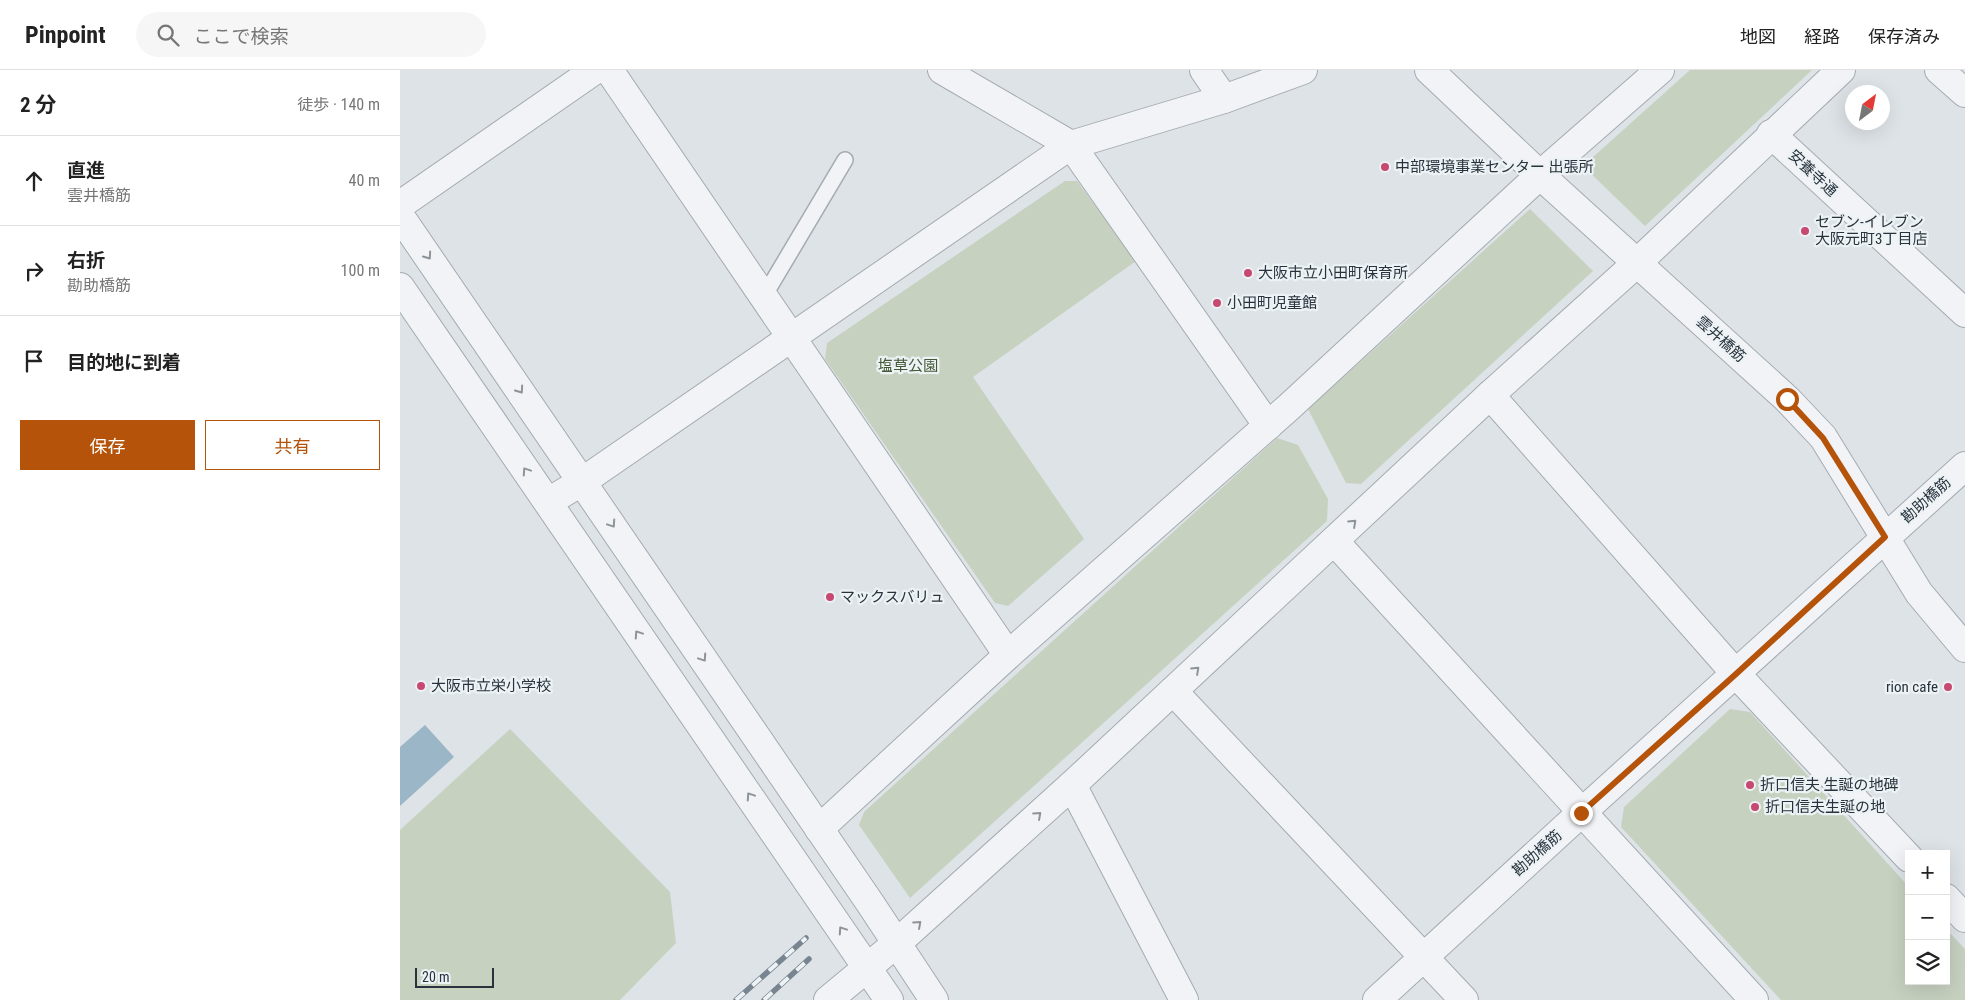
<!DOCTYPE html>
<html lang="ja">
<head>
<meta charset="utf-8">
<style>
  :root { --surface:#fff; --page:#f6f6f6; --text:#222; --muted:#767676; --line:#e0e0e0; --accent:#b45309 }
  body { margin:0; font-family:"Roboto Condensed","Noto Sans JP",sans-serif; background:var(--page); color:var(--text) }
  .controls { position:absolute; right:15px; bottom:15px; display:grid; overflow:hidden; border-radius:0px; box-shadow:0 5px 20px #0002 }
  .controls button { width:45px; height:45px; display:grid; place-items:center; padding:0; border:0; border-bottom:1px solid var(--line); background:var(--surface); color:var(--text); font:25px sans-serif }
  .compass { position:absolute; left:1445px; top:15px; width:45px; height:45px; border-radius:50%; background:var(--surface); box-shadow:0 5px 20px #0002; rotate:32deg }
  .scale { position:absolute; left:15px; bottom:12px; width:79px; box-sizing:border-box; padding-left:5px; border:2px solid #28333d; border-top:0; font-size:14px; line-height:18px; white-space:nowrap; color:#28333d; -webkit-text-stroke:4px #edf2f5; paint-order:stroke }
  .stop { position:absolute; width:15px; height:15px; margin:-11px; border:4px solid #b45309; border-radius:50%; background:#fff }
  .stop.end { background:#b45309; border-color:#fff; box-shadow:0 1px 5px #0008 }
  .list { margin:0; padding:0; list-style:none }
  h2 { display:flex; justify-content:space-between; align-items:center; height:65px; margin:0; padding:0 20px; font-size:21px }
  h2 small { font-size:16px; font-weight:400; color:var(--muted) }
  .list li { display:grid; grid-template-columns:32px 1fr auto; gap:15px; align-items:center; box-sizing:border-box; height:90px; padding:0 20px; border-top:1px solid var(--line) }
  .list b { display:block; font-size:19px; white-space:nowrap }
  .list p { margin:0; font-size:16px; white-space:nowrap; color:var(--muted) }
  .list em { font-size:16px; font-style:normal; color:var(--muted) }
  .actions { display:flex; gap:10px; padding:15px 20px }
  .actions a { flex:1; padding:11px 0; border:1px solid var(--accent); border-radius:0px; text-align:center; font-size:18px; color:var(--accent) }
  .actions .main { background:var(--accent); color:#fff }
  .icon { flex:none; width:28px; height:28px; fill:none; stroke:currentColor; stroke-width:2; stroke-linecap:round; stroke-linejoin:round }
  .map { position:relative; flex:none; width:1565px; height:930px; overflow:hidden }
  header { display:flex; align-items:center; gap:30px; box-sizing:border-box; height:70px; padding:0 25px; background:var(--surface); border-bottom:1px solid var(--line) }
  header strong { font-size:24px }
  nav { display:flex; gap:28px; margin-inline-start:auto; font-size:18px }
  .search { width:350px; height:45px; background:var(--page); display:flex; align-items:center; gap:12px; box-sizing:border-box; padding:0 18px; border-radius:28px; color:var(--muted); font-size:19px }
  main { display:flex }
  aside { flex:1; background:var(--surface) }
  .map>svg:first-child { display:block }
</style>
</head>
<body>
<header>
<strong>Pinpoint</strong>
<div class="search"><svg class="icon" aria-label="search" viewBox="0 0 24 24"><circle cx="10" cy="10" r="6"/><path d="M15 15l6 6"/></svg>ここで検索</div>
<nav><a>地図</a><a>経路</a><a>保存済み</a></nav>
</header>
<main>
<aside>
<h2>2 分<small>徒歩 · 140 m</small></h2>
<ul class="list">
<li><svg class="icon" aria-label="ahead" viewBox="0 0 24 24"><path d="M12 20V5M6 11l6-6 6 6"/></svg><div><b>直進</b><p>雲井橋筋</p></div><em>40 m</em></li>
<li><svg class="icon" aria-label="right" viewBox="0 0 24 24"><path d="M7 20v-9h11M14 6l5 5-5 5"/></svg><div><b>右折</b><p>勘助橋筋</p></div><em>100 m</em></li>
<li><svg class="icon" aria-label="arrive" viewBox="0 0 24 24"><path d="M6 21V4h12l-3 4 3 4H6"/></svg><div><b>目的地に到着</b></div></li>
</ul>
<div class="actions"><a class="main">保存</a><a>共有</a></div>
</aside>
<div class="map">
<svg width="1565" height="930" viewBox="0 0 1565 930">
  <rect width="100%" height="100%" fill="#dee3e7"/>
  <!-- green -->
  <g fill="#c7d1c0">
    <polygon points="1290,0 1412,0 1245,156 1183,96"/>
    <polygon points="665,111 677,111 736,191 573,307 684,469 608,536 595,533 425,289 427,273"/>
    <polygon points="1130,139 1193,201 961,414 946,413 908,339"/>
    <polygon points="877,368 898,375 928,429 927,451 510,828 459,755 464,742"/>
    <polygon points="1330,639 1350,642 1509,817 1509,911 1546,911 1546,859 1565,879 1565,930 1381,930 1221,757 1224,737"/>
    <polygon points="110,659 270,822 276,873 220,930 0,930 0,760"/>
  </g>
  <!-- water -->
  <polygon fill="#9bb6c6" points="25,655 54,687 0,736 0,677"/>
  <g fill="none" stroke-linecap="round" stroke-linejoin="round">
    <!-- service casing -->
    <g stroke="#a4abb1" stroke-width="18">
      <polyline id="service" points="363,228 445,90"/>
    </g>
    <!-- minor casing -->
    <g stroke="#a4abb1" stroke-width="30">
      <g id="minor">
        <polyline points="1371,64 1565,243"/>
        <polyline points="1090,325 1336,604 1509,788"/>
        <polyline points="934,471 1354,930"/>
        <polyline points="773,621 1064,930"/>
        <polyline points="1546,828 1565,848"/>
      </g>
    </g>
    <!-- tertiary casing -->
    <g stroke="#a4abb1" stroke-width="30">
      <g id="tertiary">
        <polyline points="209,0 608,585"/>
        <polyline points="542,0 671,75 868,356"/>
        <polyline points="804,0 824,29"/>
        <polyline points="1029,0 1140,105 1387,329 1423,367 1519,523 1565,578"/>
        <polyline points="1539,0 1565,23"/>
        <polyline points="0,135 195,0"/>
        <polyline points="0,146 470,833 534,930"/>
        <polyline points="0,217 489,930"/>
        <polyline points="148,432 183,411 671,75 824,29 903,0"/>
        <polyline points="672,715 784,930"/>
        <polyline points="419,759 608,585 889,337 1140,105 1260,0"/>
        <polyline points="428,930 497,873 672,715 1090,325 1238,192 1441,0"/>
        <polyline points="977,930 1181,743 1565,396"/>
      </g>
    </g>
    <!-- service -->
    <use href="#service" stroke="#f1f3f6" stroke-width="15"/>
    <!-- minor -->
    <use href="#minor" stroke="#f1f3f6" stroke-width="28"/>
    <!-- tertiary -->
    <use href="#tertiary" stroke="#f1f3f6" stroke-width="28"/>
    <!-- rail casing -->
    <g stroke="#788590" stroke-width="5.5">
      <g id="rail">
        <polyline points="336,930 406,868"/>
        <polyline points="364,930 409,889"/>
      </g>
    </g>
    <!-- rail -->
    <use href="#rail" stroke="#edf2f5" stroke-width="4" stroke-dasharray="11" stroke-linecap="butt"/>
  </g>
  <!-- one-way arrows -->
  <defs><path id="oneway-chevron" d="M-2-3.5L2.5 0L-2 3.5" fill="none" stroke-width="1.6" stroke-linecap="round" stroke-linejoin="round" transform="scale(1.25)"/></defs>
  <g stroke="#8c939a">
    <use href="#oneway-chevron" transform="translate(28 186) rotate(55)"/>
    <use href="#oneway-chevron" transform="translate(120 320) rotate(55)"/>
    <use href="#oneway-chevron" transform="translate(126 401) rotate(-124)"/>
    <use href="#oneway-chevron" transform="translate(953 453) rotate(-43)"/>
    <use href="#oneway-chevron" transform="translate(212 454) rotate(56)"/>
    <use href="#oneway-chevron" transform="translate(238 564) rotate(-124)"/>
    <use href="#oneway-chevron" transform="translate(303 588) rotate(56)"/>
    <use href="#oneway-chevron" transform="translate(796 600) rotate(-43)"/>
    <use href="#oneway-chevron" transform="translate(350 726) rotate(-124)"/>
    <use href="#oneway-chevron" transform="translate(638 745) rotate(-42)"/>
    <use href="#oneway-chevron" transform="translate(518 854) rotate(-42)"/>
    <use href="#oneway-chevron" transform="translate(442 860) rotate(-124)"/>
  </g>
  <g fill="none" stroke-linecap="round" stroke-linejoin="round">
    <!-- route -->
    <polyline stroke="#b45309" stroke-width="6" points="1181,743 1336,604 1485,467 1423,368 1387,329"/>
  </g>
  <!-- markers -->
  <g fill="#c74870" stroke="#edf2f5" stroke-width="2">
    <circle cx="985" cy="97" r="5"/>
    <circle cx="1405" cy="161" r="5"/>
    <circle cx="848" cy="203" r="5"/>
    <circle cx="817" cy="233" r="5"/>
    <circle cx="430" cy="527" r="5"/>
    <circle cx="21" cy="616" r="5"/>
    <circle cx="1548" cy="617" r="5"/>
    <circle cx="1350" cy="715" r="5"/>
    <circle cx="1355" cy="737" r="5"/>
  </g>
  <g text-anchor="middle" stroke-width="4.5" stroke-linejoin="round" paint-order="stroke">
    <!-- poi labels -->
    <g font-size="15" fill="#28333d" stroke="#edf2f5" text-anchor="start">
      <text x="995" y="102">中部環境事業センター 出張所</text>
      <text x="1415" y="157">セブン-イレブン<tspan x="1415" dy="17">大阪元町3丁目店</tspan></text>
      <text x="858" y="208">大阪市立小田町保育所</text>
      <text x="827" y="238">小田町児童館</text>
      <text x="440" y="532">マックスバリュ</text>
      <text x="31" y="621">大阪市立栄小学校</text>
      <text x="1538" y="622" text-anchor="end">rion cafe</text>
      <text x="1360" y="720">折口信夫 生誕の地碑</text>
      <text x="1365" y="742">折口信夫生誕の地</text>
    </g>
    <!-- street labels -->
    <g font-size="15" fill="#28333d" stroke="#edf2f5">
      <text transform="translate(1413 103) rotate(43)" y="5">安養寺通</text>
      <text transform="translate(1321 269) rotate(42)" y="5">雲井橋筋</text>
      <text transform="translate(1526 430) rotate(-42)" y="5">勘助橋筋</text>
      <text transform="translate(1137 783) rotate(-42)" y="5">勘助橋筋</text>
    </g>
    <!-- park labels -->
    <g font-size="15" fill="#425836" stroke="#edf2f5">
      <text x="508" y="301">塩草公園</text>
    </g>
  </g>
</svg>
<div class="controls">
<button>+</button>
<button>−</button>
<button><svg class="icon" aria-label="layers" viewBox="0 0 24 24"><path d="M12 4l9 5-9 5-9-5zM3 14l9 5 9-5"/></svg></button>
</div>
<svg class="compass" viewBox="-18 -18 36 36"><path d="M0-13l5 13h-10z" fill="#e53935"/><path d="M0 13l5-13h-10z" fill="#767676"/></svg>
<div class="scale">20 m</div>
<div class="stop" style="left:1387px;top:329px"></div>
<div class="stop end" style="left:1181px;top:743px"></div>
</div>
</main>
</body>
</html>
